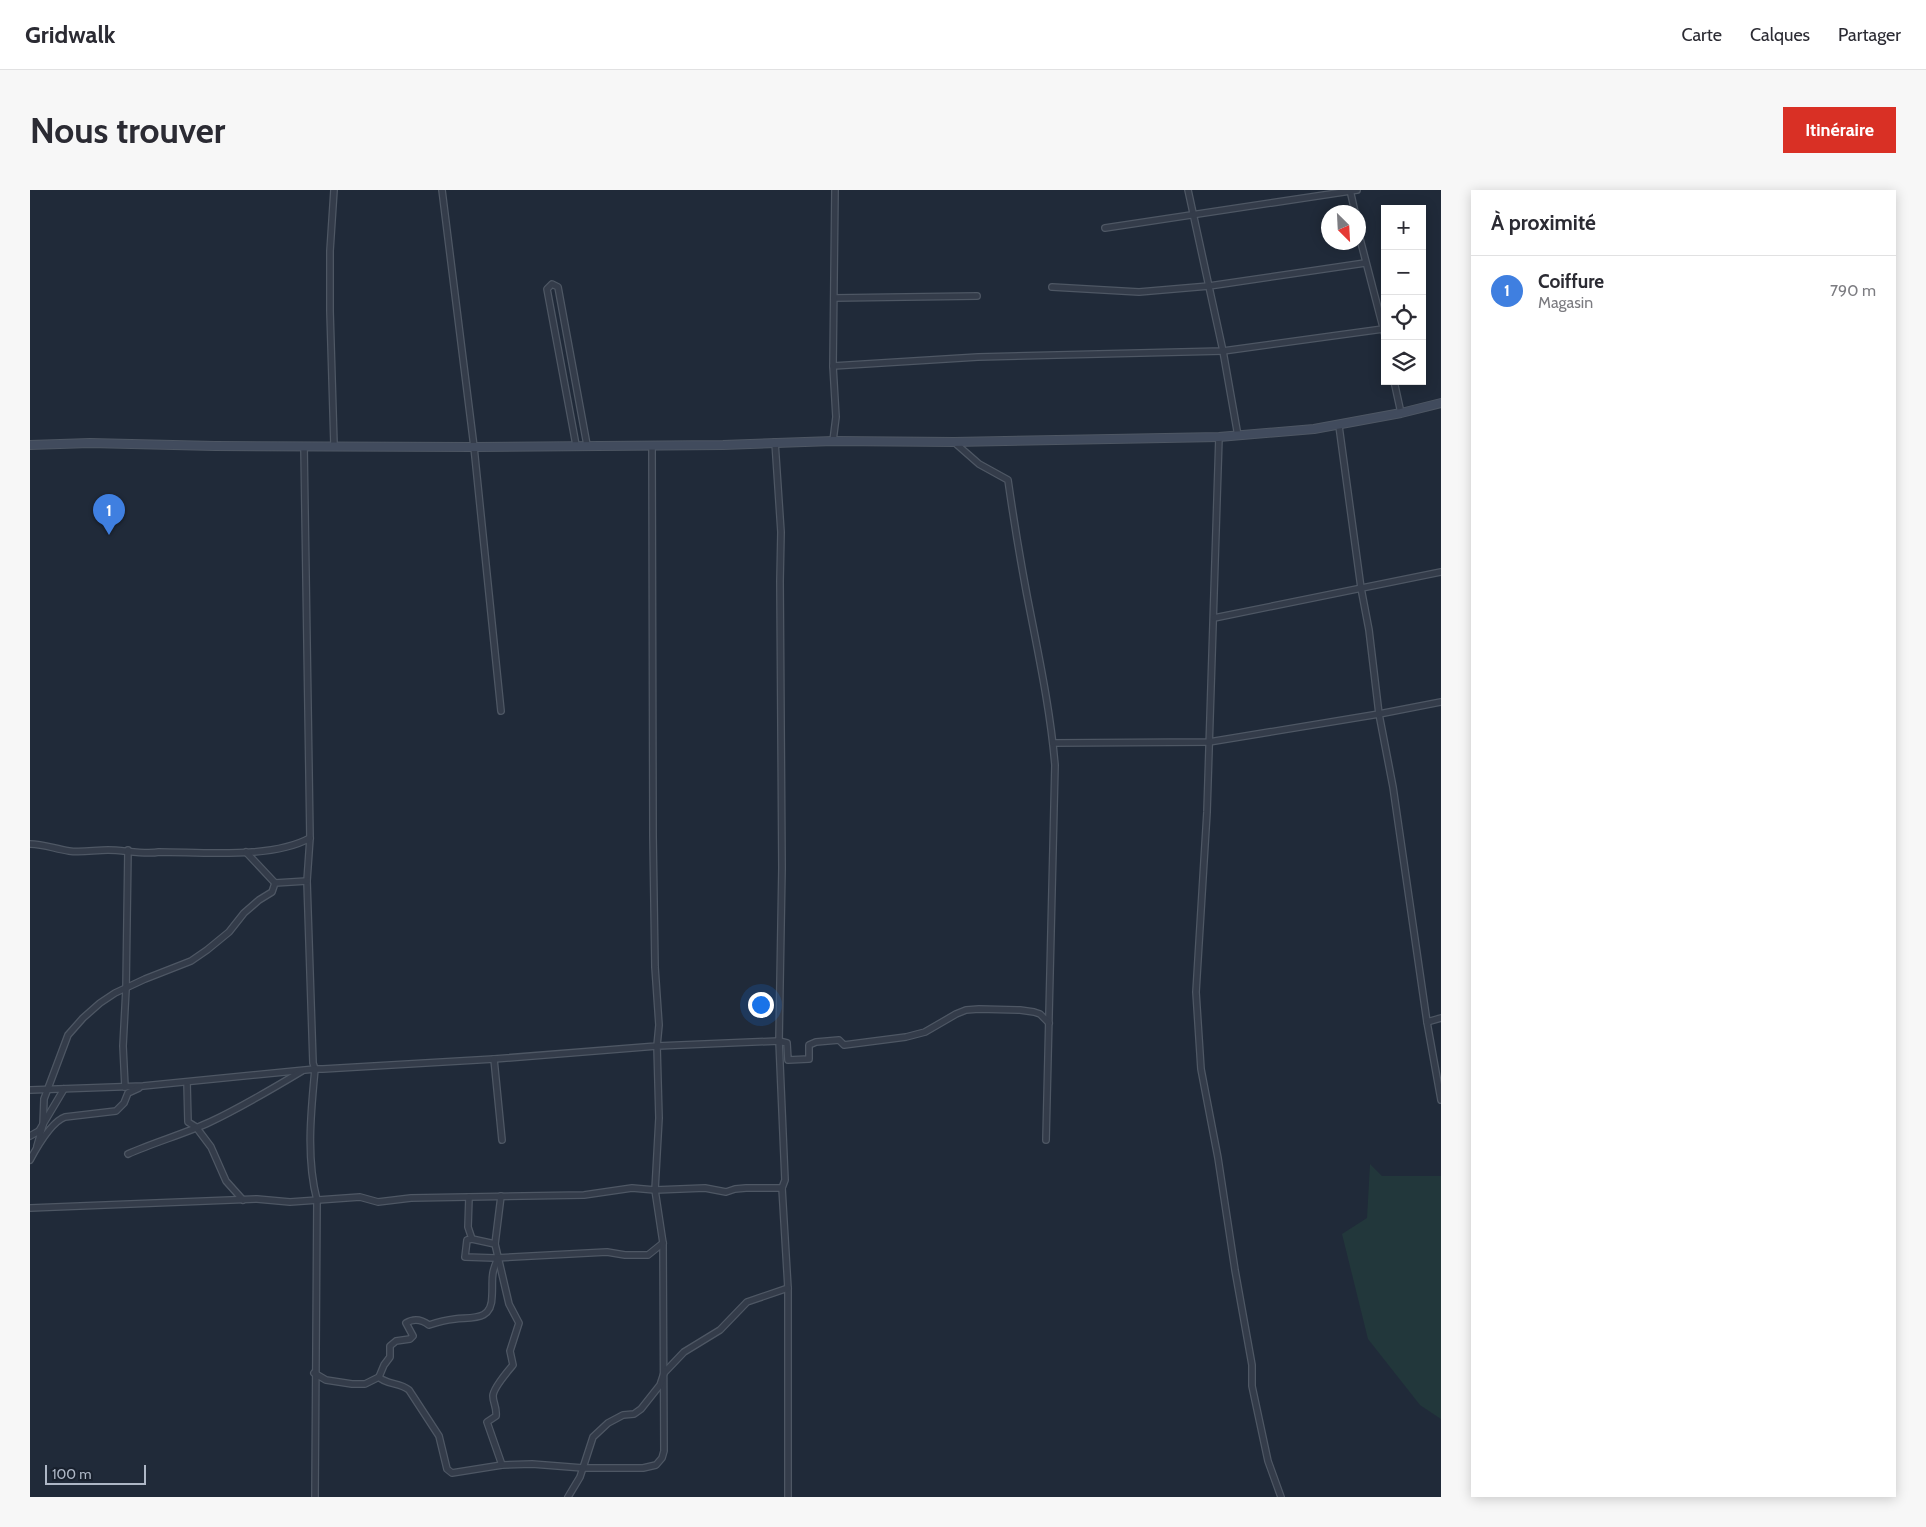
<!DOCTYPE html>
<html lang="fr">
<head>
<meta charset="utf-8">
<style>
  :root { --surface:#fff; --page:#f7f7f7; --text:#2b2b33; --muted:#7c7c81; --line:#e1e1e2; --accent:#d93025 }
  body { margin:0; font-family:Cabin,sans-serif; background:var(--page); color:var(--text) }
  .controls { position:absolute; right:15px; top:15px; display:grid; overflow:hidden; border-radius:0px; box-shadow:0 2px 12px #0003 }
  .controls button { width:45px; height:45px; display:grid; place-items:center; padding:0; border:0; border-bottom:1px solid var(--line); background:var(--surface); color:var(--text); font:25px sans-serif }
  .compass { position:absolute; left:1291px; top:15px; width:45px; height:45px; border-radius:50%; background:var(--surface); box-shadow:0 2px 12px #0003; rotate:156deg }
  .scale { position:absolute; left:15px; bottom:12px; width:101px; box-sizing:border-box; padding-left:5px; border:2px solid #aeb7c6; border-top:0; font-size:14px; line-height:18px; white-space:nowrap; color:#aeb7c6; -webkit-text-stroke:4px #19212e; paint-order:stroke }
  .you { position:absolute; left:730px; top:814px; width:18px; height:18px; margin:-12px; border:4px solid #fff; border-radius:50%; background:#1a73e8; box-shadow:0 0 0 8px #1a73e833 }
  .badge { display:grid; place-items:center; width:32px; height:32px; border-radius:50%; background:var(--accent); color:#fff; font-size:16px; font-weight:700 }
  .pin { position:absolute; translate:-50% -41px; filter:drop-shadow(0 1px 2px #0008) }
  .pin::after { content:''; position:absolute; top:26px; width:18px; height:15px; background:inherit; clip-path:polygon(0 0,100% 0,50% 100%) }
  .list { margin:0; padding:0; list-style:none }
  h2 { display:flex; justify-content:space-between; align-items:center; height:65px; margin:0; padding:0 20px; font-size:21px }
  h2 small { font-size:16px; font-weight:400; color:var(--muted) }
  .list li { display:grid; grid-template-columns:32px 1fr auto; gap:15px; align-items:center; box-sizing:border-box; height:70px; padding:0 20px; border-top:1px solid var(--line) }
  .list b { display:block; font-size:19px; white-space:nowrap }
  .list p { margin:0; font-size:16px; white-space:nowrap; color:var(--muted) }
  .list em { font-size:16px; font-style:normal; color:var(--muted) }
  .icon { flex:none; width:28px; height:28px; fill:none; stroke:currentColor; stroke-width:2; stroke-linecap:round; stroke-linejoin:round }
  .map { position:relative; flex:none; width:1411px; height:1307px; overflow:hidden; border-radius:0px }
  header { display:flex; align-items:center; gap:30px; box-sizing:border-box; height:70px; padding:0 25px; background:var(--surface); border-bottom:1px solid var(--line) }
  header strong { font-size:24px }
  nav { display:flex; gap:28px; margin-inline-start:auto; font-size:18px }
  .intro { display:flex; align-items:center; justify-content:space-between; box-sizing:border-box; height:120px; padding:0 30px }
  h1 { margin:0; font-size:35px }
  .button { padding:12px 22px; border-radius:0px; background:var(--accent); color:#fff; font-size:18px; font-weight:700 }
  main { display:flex; gap:30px; padding:0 30px }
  aside { flex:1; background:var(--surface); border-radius:0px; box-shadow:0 2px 12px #0003 }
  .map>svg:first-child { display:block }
</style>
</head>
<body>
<header>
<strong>Gridwalk</strong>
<nav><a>Carte</a><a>Calques</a><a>Partager</a></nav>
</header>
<div class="intro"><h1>Nous trouver</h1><a class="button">Itinéraire</a></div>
<main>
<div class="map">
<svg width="1411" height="1307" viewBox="0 0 1411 1307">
  <rect width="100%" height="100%" fill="#202a39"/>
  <!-- green -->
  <polygon fill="#22373b" points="1340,974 1352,986 1411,986 1411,1229 1390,1215 1338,1149 1312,1044 1337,1028"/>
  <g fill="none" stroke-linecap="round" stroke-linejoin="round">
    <!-- street casing -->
    <g stroke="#4e5764" stroke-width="8">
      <g id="street">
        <polyline points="412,0 444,257 471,521"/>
        <polyline points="1158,0 1193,161 1208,246"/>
        <polyline points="1320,0 1325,22"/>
        <polyline points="1075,38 1327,0"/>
        <polyline points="1328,41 1355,145"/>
        <polyline points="1022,97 1109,102 1179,96 1335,73"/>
        <polyline points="804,108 947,106"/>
        <polyline points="803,176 948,167 1193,161 1353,139"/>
        <polyline points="1364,191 1371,223"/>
        <polyline points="1309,236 1331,398 1339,440 1349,524 1363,597 1397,832 1411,910"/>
        <polyline points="1189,247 1177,622 1166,802 1171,879 1188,968 1205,1080 1222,1175 1222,1196 1238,1271 1251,1307"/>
        <polyline points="803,251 806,227 803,176 805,0"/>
        <path d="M924,252l25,22 29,16c7,49 15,97 25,146 9,46 18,92 22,139l-9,375"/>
        <polyline points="304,255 300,121 300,61 304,0"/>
        <polyline points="546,255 517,99 522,94 528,97 557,255"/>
        <polyline points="274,256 280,648 277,691 283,873 285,879 293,879 464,869 627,856 629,835 625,777 623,646 622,255"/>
        <polyline points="1184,428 1411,382"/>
        <polyline points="1023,553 1179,552 1349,524 1411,512"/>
        <path d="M0,654c14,0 25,5 39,7 12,2 26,-1 39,-1 16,0 37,5 51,2 44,0 113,7 151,-14"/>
        <polyline points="216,662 245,693"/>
        <polyline points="1397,832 1411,828"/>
        <polyline points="464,869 472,950"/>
        <polyline points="157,892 158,932 166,937 181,957 196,991 213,1010"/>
        <polyline points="95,897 93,856 96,799 98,660"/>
        <path d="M0,900l113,-4 172,-17c-4,42 -9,89 2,131l-2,297"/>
        <polyline points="0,946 9,941 34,899"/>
        <polyline points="7,956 13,935 14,909 38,845 53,828 70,813 85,803 115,789 161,771 177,760 199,742 214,723 229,710 242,702 245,693 277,691"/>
        <path d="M98,964c27,-12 56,-20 82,-32 32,-15 62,-33 92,-51"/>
        <path d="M0,970c7,-13 21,-38 35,-43l51,-6 8,-8 4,-10 11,-5"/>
        <polyline points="752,998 758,1098 758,1307"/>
        <path d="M471,1006l-6,48 14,60 10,19 -9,28 3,14c-5,6 -20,23 -20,31 0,7 4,11 3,20l-9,6 15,43"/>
        <polyline points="439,1007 438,1037 442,1049 437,1050 435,1067 465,1068 577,1062 595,1065 618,1065 633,1053"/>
        <polyline points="0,1018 227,1009 260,1012 330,1007 348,1012 381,1008 554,1005 602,998 625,1000 675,998 696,1002 705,999 716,998 752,998 755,990 749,851 752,678 750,391 751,342 745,252"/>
        <polyline points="442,1049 465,1054"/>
        <path d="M284,1183l12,7 26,4h13l14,-7 5,-12 6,-8v-11l6,-5 14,-2 3,-3 -7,-13c8,-5 15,-4 23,2 9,-3 17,-5 26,-6 18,-2 37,2 37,-23 1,-17 -2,-20 6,-38"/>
        <path d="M349,1187c7,8 21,5 30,13l30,46 8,33 5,4 50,-8 30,-1 51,4h60l13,-3 6,-7 2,-7 -1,-208 -8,-53 4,-72 -2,-72 122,-5 8,2 1,17 21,-1v-14l7,-3 23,-2 5,5 62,-8 19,-5 31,-18 10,-4 13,-1 41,1 14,2 6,2 9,9"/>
        <polyline points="538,1307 550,1287 563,1247 578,1233 593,1225 604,1224 611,1219 630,1195 634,1183 654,1162 690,1140 717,1112 758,1098"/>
      </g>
    </g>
    <!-- secondary casing -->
    <g stroke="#4e5764" stroke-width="10">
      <polyline id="secondary" points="0,255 60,253 185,256 444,257 693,255 803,251 924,252 1189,247 1284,239 1371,223 1411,213"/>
    </g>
    <!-- street -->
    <use href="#street" stroke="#343c4a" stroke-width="5.5"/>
    <!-- secondary -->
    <use href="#secondary" stroke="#414b5d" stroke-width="8"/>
  </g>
</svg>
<div class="controls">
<button>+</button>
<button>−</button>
<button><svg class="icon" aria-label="locate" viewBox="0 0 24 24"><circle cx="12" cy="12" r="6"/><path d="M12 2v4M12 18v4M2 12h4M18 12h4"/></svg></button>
<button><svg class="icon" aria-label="layers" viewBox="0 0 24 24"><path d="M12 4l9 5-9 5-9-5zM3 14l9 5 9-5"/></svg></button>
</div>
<svg class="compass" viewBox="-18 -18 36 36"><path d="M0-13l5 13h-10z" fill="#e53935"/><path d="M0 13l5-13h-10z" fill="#7c7c81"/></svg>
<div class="scale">100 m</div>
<div class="you"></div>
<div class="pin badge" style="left:79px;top:345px;background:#3f7fe0">1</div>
</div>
<aside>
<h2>À proximité<small></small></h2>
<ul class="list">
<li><span class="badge" style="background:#3f7fe0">1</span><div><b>Coiffure</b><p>Magasin</p></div><em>790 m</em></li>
</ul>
</aside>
</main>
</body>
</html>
